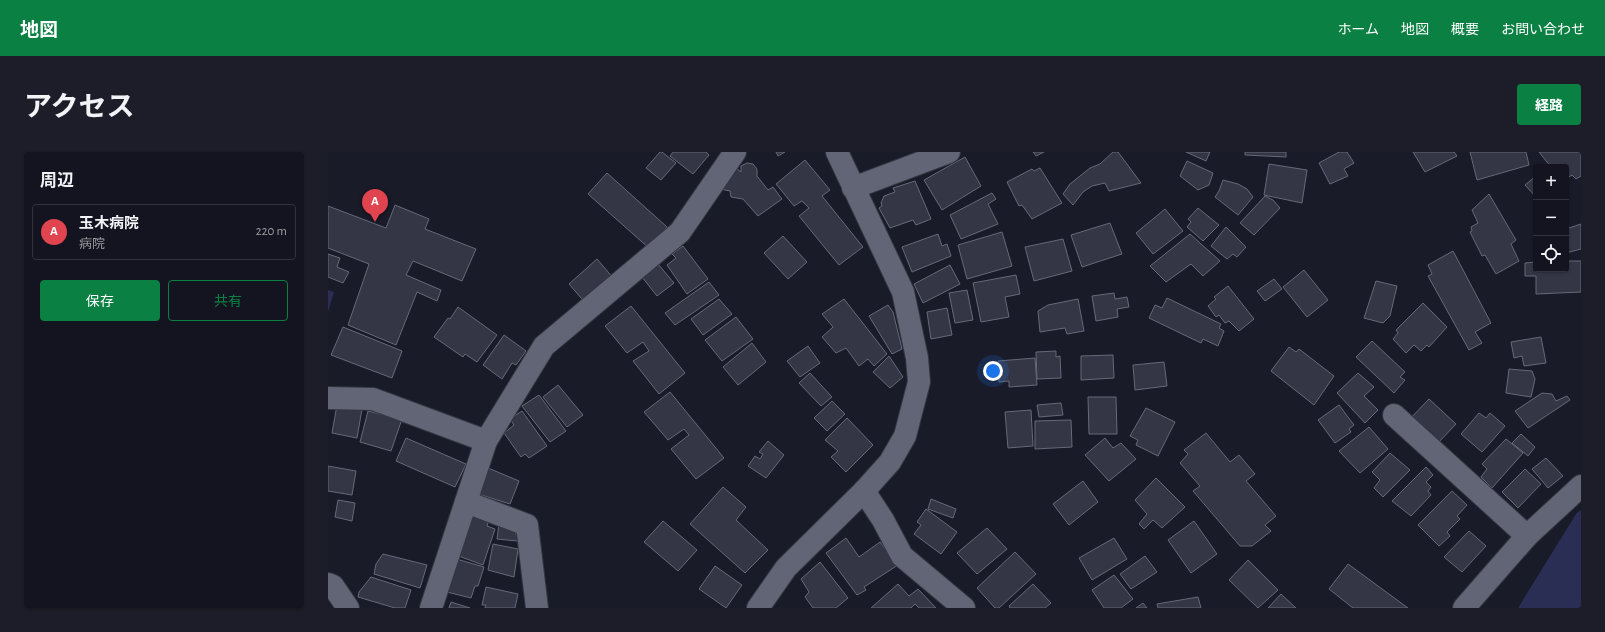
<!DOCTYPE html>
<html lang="ja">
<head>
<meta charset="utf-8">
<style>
  :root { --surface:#13141f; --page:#1c1d28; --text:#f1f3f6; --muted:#9d9ea4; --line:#32333d; --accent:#0b8043 }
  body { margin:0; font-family:"Alegreya Sans","Noto Sans JP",sans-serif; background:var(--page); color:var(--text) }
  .controls { position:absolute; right:12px; top:12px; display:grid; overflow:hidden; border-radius:4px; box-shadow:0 1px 3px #0004 }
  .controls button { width:36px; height:36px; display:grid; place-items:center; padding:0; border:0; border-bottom:1px solid var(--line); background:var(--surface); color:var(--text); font:20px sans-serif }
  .you { position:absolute; left:665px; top:219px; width:14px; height:14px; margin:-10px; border:3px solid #fff; border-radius:50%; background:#1a73e8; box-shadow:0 0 0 6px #1a73e833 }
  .badge { display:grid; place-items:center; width:26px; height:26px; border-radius:50%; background:var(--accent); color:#fff; font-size:13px; font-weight:700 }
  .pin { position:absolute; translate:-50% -33px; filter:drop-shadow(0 1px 2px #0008) }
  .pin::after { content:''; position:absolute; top:21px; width:14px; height:12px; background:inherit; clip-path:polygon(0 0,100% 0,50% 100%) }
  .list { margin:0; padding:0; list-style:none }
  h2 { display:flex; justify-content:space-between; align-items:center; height:52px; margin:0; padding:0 16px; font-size:17px }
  h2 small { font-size:13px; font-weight:400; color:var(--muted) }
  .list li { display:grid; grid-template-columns:26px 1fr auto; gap:12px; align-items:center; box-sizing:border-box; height:56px; margin:0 8px 8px; padding:0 8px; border:1px solid var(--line); border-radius:4px }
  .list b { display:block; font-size:15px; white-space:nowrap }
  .list p { margin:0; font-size:13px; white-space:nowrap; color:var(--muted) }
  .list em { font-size:13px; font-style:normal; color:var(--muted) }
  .actions { display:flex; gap:8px; padding:12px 16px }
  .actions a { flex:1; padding:9px 0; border:1px solid var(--accent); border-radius:4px; text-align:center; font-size:14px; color:var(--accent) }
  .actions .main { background:var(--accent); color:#fff }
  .icon { flex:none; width:22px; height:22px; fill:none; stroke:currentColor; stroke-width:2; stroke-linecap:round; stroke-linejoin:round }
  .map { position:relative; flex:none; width:1253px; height:456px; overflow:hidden; border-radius:4px }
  header { display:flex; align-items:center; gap:24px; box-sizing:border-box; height:56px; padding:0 20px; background:var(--accent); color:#fff }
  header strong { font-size:19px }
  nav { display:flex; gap:22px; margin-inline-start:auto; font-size:14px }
  .intro { display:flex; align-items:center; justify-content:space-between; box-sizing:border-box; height:96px; padding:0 24px }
  h1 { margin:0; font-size:28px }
  .button { padding:10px 18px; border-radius:4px; background:var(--accent); color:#fff; font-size:14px; font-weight:700 }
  main { display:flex; gap:24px; padding:0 24px }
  aside { flex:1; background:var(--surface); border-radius:4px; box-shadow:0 1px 3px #0004 }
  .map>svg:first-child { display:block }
</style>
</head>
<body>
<header>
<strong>地図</strong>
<nav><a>ホーム</a><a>地図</a><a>概要</a><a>お問い合わせ</a></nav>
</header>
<div class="intro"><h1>アクセス</h1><a class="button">経路</a></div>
<main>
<aside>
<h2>周辺<small></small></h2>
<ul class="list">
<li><span class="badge" style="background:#e0444e">A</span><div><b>玉木病院</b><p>病院</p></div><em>220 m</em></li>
</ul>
<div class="actions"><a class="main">保存</a><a>共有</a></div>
</aside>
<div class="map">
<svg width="1253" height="456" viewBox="0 0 1253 456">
  <rect width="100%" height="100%" fill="#191b29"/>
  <!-- green -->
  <g fill="#2a2e55">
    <polygon points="0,138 6,140 0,160"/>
    <polygon points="1253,358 1253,456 1190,456 1248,362"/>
  </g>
  <!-- building -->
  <g fill="#343645" stroke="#66697a">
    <polygon points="332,0 334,0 348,11 333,28 318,16"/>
    <polygon points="345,0 378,0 381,3 365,22 342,4"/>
    <polygon points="448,0 457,0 450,4"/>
    <polygon points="705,0 716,0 708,4"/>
    <polygon points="785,0 790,0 813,31 781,39 777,31 764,34 755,40 745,53 735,42 742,32 762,16 772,12"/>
    <polygon points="858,0 882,0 878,9"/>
    <polygon points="917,0 958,0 958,5 917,3"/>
    <polygon points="1011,0 1019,0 1026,11 1016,17 1020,24 1002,32 991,11"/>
    <polygon points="1085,0 1126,0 1129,4 1097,20"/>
    <polygon points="1142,0 1198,0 1201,13 1149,28"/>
    <polygon points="1211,0 1253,0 1253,24 1248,27 1244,23 1238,27 1238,15 1223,15"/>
    <polygon points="637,5 653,34 614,58 596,28"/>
    <polygon points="477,8 502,38 494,44 535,95 511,113 471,64 481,56 474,49 466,54 448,32"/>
    <polygon points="859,9 885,21 881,33 870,38 852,24"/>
    <polygon points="419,11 425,12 429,17 429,24 440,38 445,35 454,47 430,64 415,47 403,45 402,39 392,37 404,13 413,20 413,14"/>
    <polygon points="941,12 979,18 974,51 936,43"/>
    <polygon points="712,16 734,51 704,67 694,53 691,54 679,30 704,17 706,19"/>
    <polygon points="279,21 339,75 322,97 260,42"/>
    <polygon points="1208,24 1208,45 1197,33"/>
    <polygon points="895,28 910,32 919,37 925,45 910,63 887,45 891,39"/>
    <polygon points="587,29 603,67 588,73 585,68 562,76 551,56 554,54 553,51 556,44 567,40 565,36"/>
    <polygon points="664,41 668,47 660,52 670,72 633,87 622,63"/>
    <polygon points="1161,42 1188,88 1183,92 1191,109 1168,122 1157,103 1154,104 1142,80 1144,79 1143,75 1150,71 1144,58"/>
    <polygon points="937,44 945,48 952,56 926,83 912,71"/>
    <polygon points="67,53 101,67 97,77 148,97 134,129 85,109 78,123 113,138 109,149 89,140 68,193 20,173 41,112 0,96 0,54 58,76"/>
    <polygon points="870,56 891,73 875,89 859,75 863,70 860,67"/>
    <polygon points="837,57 855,79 825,102 808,81"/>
    <polygon points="782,71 794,102 754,115 743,83"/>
    <polygon points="1253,72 1253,97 1238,101 1238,77"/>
    <polygon points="898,75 918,95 909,105 905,102 899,107 883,94"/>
    <polygon points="674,80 684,114 639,127 630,93"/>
    <polygon points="610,82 614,94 619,92 623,104 584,120 574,95"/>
    <polygon points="862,82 892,109 875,124 863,112 838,130 822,114"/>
    <polygon points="455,84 479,110 460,127 436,101"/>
    <polygon points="735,87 744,119 706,129 697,95"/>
    <polygon points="355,94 380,127 359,142 339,113 348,106 344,102"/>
    <polygon points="1125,99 1163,171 1147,180 1154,191 1141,198 1100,124 1104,122 1100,113"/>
    <polygon points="0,102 12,106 9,115 21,120 15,131 0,125"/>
    <polygon points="269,107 286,127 254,147 241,132"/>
    <polygon points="1238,109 1253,109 1253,140 1208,142 1208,124 1197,124 1197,111 1208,110 1208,117 1238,117"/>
    <polygon points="330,112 346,131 329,144 314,125"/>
    <polygon points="622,113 632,132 595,151 586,132"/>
    <polygon points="976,118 1000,148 979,165 955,135"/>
    <polygon points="688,123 692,142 677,145 681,165 653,170 645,131"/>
    <polygon points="946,127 954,137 937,149 929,139"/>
    <polygon points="1048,129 1069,134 1062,164 1055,171 1036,166"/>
    <polygon points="381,130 391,143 347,173 337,161"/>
    <polygon points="900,134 926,167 911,179 901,169 897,171 891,163 888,165 880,154 888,147 886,145"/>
    <polygon points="639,138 645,168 627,171 621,141"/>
    <polygon points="786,141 787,147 799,145 801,155 789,157 790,165 768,169 764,144"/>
    <polygon points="839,146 893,172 891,176 896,179 890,194 875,187 873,191 821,166 827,153 834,156"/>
    <polygon points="391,147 404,162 375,183 363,167"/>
    <polygon points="516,147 559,202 546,214 540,207 531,214 518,196 508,201 494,185 505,175 494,162"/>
    <polygon points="750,147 756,179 739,182 737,176 712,180 710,159 720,153"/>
    <polygon points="1095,151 1119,175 1101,195 1099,193 1093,199 1086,193 1078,201 1065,187 1070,181 1068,178"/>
    <polygon points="560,153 565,160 574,197 564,202 541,164"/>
    <polygon points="303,154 357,221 331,242 305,209 321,199 315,190 299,201 277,174"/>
    <polygon points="130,155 169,183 149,210 137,202 135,205 106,185 120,166 122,167"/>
    <polygon points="619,156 624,183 603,187 599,160"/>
    <polygon points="408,165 425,187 394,209 377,188"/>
    <polygon points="15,175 74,199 64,226 3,203"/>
    <polygon points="176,183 198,199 188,213 184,211 174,227 155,213"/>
    <polygon points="1213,185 1218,211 1196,214 1194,204 1186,206 1183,190"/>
    <polygon points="1044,189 1077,220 1072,225 1077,228 1066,241 1028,205"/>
    <polygon points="424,191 438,210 410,233 395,215"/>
    <polygon points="480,194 492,211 472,225 459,209"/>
    <polygon points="961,195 968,200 971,197 1006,224 986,253 943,219"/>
    <polygon points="728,199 728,205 732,204 733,226 709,227 708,200"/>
    <polygon points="785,203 786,226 753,228 753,204"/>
    <polygon points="561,204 575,225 562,236 545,220"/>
    <polygon points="707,206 709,233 681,235 681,229 671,230 670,209"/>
    <polygon points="836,210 839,234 807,238 805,213"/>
    <polygon points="1181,217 1204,219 1207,227 1203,245 1178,241"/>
    <polygon points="482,221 504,245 493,254 471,231"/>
    <polygon points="1030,221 1046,235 1036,244 1050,258 1037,271 1009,241"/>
    <polygon points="230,233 255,263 239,275 215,245"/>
    <polygon points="342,240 396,306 368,327 343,297 361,283 356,277 340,288 316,260"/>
    <polygon points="1214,241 1224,242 1228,249 1239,244 1242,248 1200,276 1187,259"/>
    <polygon points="211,243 238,279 222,290 194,254"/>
    <polygon points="760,245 788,245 789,282 761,282"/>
    <polygon points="1101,247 1128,272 1108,293 1080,269"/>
    <polygon points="504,249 517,262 499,279 486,266"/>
    <polygon points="733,251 735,263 711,265 709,253"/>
    <polygon points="9,253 34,257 29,286 4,281"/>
    <polygon points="1011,253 1026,273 1021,277 1023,280 1007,291 990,268"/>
    <polygon points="818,256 847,270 830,304 808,293 810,288 802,284"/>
    <polygon points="703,258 705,294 680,296 677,260"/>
    <polygon points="40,259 74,267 63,299 32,290"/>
    <polygon points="194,259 219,294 201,306 197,302 193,305 176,281 186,273 182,267"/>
    <polygon points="1151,261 1158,266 1162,261 1177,274 1154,300 1133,282"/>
    <polygon points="519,266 545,293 518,320 503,305 510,299 497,288"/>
    <polygon points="743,268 744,295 707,297 707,269"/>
    <polygon points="1041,275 1060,297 1032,321 1011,299"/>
    <polygon points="878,281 902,310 911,303 927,322 918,329 948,364 937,373 943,379 924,394 912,394 865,339 872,334 852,311 860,302 856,298"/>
    <polygon points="1193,282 1207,295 1200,304 1184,291"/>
    <polygon points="78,286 138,312 127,335 68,309"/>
    <polygon points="777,286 785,296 793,291 808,307 781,329 757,303"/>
    <polygon points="1178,287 1195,301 1164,336 1153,325 1159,317 1154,312"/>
    <polygon points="440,289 456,303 438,326 420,314 427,304 432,307 435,302 431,300"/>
    <polygon points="1062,301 1082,318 1055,345 1046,336 1052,328 1044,320"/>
    <polygon points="1218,306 1235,324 1220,336 1204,317"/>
    <polygon points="0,314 28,319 24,343 0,339"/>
    <polygon points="1098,315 1105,323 1098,330 1103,335 1100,339 1103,343 1083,364 1064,349"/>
    <polygon points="160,316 191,329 182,352 150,342"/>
    <polygon points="1197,317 1213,332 1190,356 1174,340"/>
    <polygon points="828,326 857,355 834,376 825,368 816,377 811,372 819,362 807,348"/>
    <polygon points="755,329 770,350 741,373 725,352"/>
    <polygon points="395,335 418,355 408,368 440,398 417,421 362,372"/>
    <polygon points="1124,339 1139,353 1129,364 1132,367 1119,380 1122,384 1111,394 1090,373"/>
    <polygon points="603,347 628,357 625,366 600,357"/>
    <polygon points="10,348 27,351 24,369 7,365"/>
    <polygon points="598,357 629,380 613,402 586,382 593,373 589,370"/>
    <polygon points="145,360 161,367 159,374 167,377 155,413 128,403"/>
    <polygon points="335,369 369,398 350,419 316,390"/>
    <polygon points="866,369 889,402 863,421 840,388"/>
    <polygon points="171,372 184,377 191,386 189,389 169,387"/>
    <polygon points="659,376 679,397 649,422 629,401"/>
    <polygon points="1141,379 1158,394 1134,420 1116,405"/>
    <polygon points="518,386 531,405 552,390 570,413 536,435 538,438 529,443 498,401"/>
    <polygon points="786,386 799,407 764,428 751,406"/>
    <polygon points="165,392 190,397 186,425 160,418"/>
    <polygon points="687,400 708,422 671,456 667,456 649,436"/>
    <polygon points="55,402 99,413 92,436 46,422 48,412"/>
    <polygon points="817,404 829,420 803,437 792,422"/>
    <polygon points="125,406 156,415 150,434 147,434 143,446 115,439"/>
    <polygon points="920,408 950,438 930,456 901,428"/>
    <polygon points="492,410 520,446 508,456 485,456 477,445 481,440 473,427"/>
    <polygon points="1020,412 1080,456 1025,456 1001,437"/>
    <polygon points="387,414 414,433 398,456 371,437"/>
    <polygon points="786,423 805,447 793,456 776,456 764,438"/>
    <polygon points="43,425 83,438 77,456 67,456 30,445 31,440"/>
    <polygon points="570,432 581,444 590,437 608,456 591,456 587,452 583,456 543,456"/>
    <polygon points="705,432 723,451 717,456 682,456 681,454"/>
    <polygon points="158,435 190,442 187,456 157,456 158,453 154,453"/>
    <polygon points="953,442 968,456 940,456"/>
    <polygon points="870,445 873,456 830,456 829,452"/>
    <polygon points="123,450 142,456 121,456"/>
    <polygon points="815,451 819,456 808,456"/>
  </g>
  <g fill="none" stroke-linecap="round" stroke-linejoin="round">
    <!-- minor casing -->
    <g stroke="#353641" stroke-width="24">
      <g id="minor">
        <polyline points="525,36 621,0"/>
        <polyline points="0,246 45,247 158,289 216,194 352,80 407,0"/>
        <polyline points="1066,263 1199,384"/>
        <polyline points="536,339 555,368 574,404 636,456"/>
        <polyline points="138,350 199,373 209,456"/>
        <polyline points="0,432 5,434 20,456"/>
        <polyline points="103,456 158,289"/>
        <polyline points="1136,456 1199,384 1253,334"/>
      </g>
    </g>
    <!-- tertiary casing -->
    <g stroke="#353641" stroke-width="24">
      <polyline id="tertiary" points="430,456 458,416 536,339 562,310 577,284 591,230 589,206 575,140 509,0"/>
    </g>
    <!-- minor -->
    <use href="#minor" stroke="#626576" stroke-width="22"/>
    <!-- tertiary -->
    <use href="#tertiary" stroke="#626576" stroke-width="22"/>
  </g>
</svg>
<div class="controls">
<button>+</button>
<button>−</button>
<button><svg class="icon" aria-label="locate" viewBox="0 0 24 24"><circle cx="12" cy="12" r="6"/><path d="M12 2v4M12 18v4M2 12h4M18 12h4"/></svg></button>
</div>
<div class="you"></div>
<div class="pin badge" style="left:47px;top:70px;background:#e0444e">A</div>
</div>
</main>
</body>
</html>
